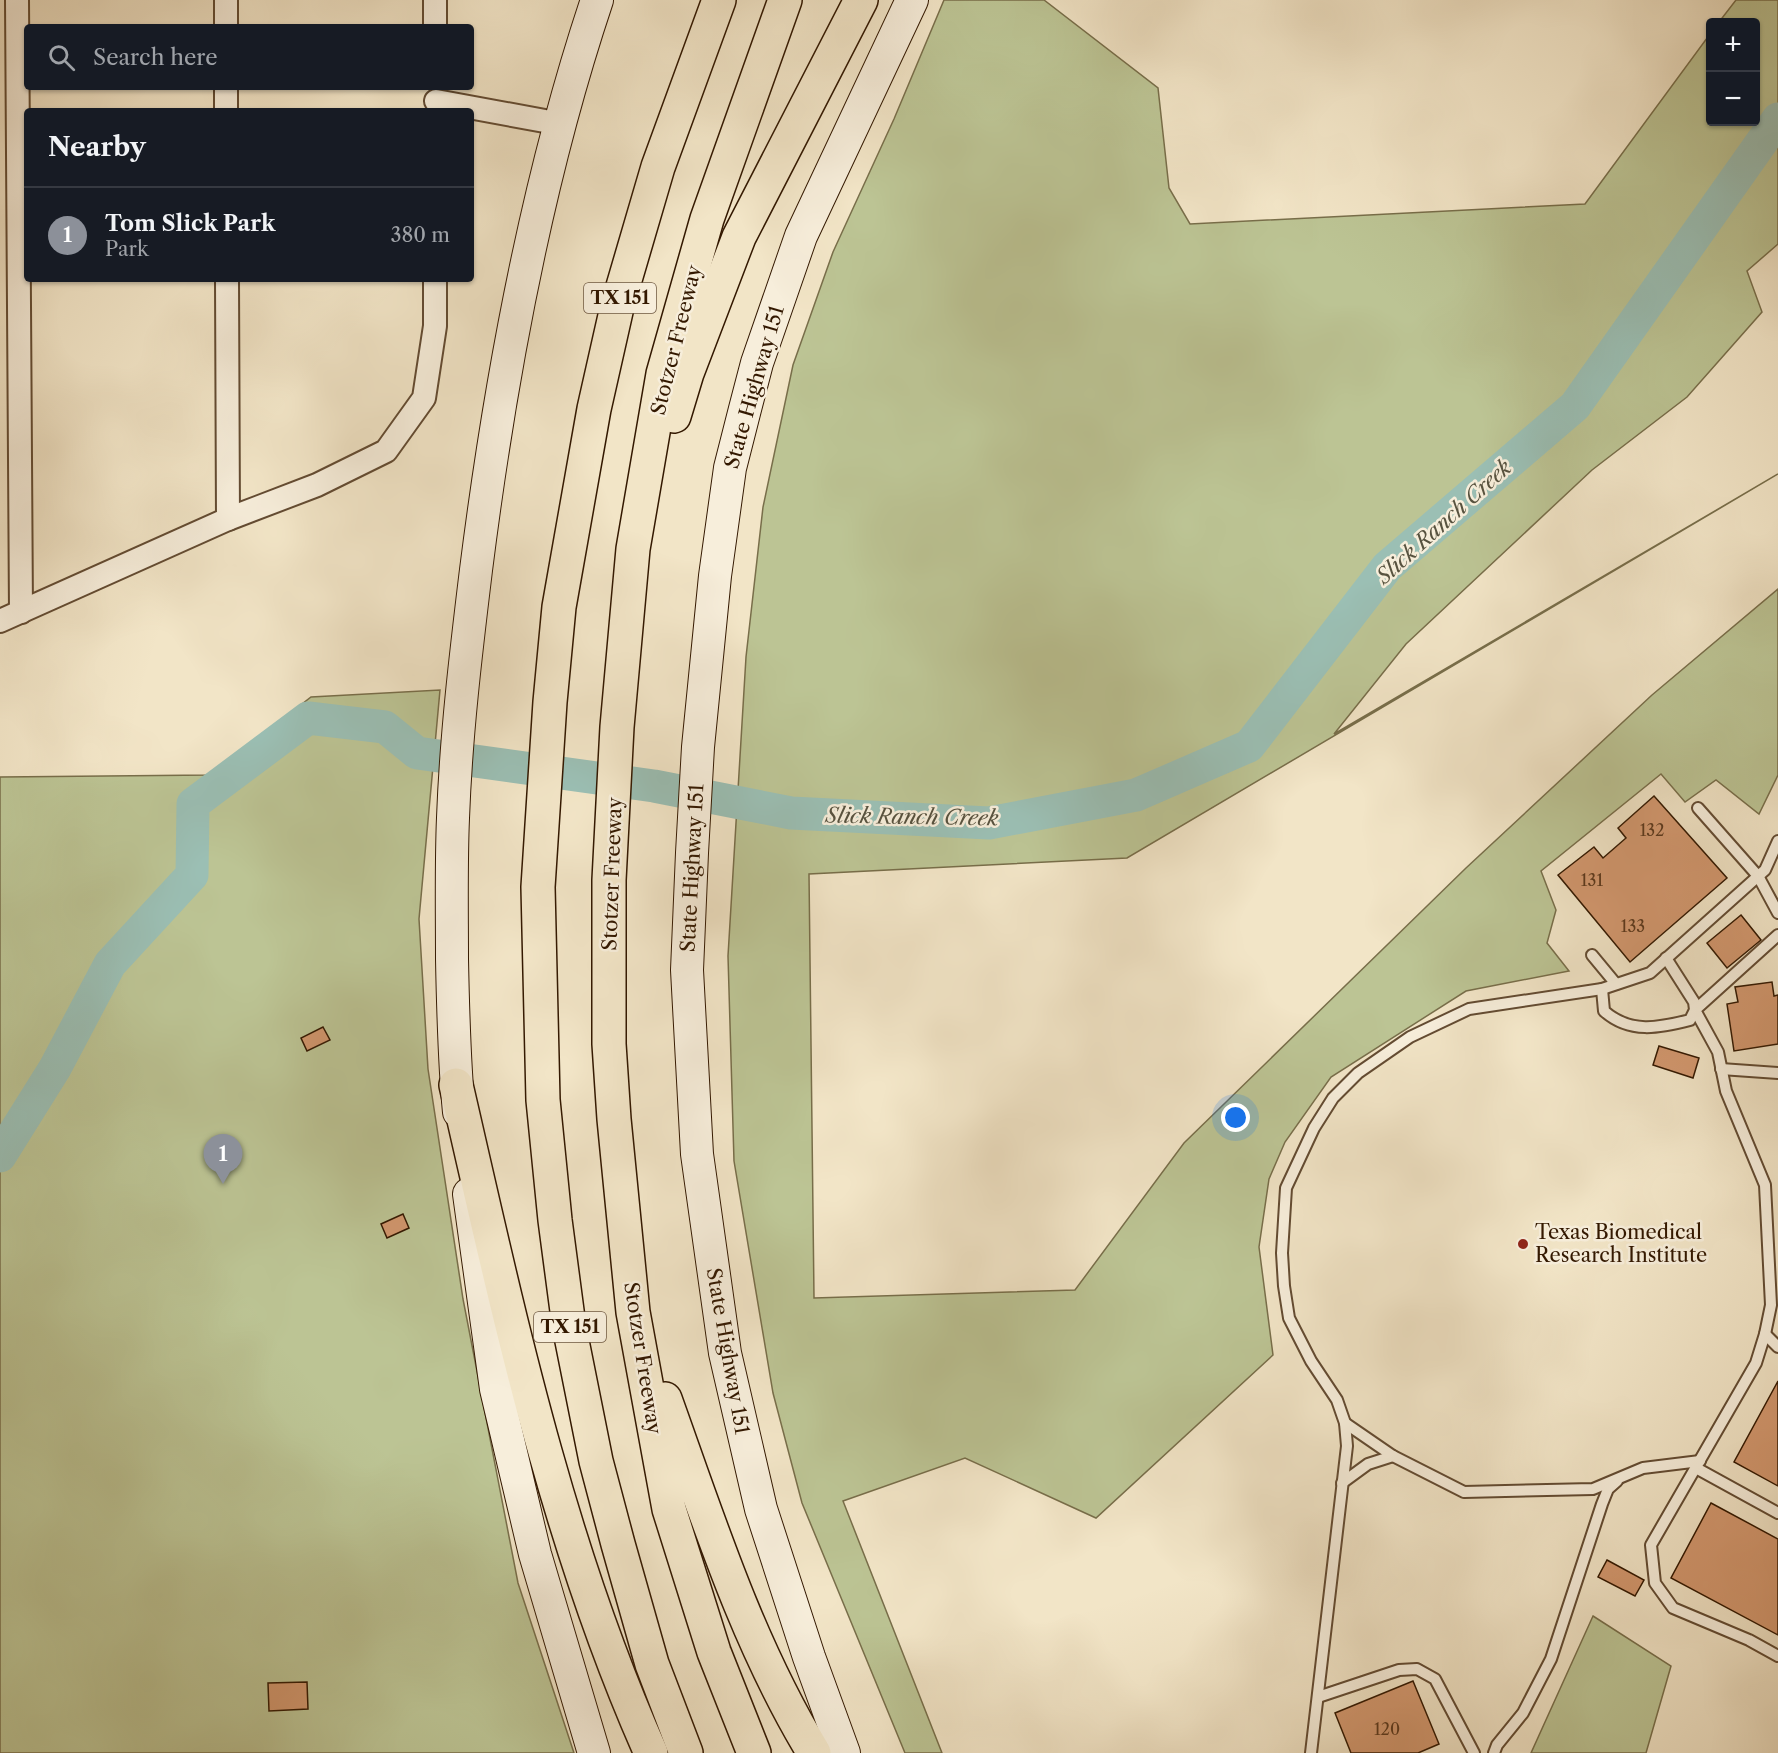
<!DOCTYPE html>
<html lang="en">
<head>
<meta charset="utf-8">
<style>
  :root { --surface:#171b24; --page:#242831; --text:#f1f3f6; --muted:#9ea1a6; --line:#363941; --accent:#8c9099 }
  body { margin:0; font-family:"Libre Caslon Text",serif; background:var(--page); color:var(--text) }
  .controls { position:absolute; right:18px; top:18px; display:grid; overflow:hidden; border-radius:6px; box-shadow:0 2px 4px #0004 }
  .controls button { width:54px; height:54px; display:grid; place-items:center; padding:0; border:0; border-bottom:2px solid var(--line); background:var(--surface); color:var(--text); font:30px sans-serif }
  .you { position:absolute; left:1236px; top:1118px; width:21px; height:21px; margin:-15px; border:4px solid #fff; border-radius:50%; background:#1a73e8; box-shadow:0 0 0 9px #1a73e833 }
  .badge { display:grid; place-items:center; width:39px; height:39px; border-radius:50%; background:var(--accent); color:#fff; font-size:20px; font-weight:700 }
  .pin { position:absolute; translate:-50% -50px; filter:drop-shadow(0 2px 3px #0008) }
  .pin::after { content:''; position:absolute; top:32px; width:21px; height:18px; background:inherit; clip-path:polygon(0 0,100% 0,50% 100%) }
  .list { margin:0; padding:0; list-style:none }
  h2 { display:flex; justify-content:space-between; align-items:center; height:78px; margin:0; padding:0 24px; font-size:26px }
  h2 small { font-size:20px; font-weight:400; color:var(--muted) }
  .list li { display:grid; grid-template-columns:39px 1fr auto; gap:18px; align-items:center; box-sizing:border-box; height:96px; padding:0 24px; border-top:2px solid var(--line) }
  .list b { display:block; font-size:22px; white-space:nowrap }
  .list p { margin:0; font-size:20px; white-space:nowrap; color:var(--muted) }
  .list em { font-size:20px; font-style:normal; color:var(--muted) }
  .icon { flex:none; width:33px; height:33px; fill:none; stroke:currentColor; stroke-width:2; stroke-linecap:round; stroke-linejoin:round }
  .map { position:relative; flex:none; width:1778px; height:1753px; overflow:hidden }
  .search { position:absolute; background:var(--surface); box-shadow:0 2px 4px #0004; left:24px; top:24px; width:450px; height:66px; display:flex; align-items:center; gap:15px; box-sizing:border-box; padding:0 21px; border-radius:6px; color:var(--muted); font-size:22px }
  .panel { position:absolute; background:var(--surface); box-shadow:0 2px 4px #0004; left:24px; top:108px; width:450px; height:174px; border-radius:6px }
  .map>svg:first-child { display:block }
</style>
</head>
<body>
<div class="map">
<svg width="1778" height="1753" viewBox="0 0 1778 1753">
  <rect width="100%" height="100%" fill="#f2e5c7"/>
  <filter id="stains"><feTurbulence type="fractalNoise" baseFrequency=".00333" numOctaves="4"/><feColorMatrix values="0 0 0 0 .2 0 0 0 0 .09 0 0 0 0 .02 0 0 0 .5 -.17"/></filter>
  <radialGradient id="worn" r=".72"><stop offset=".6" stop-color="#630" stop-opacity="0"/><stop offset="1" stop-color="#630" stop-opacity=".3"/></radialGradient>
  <!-- green -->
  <g fill="#bcc494" stroke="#786e4a" stroke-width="1.5">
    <polygon points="944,0 1044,0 1158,88 1169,188 1190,224 1585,204 1710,34 1710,122 1756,122 1756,22 1719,22 1736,0 1778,0 1778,244 1747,271 1762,312 1687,397 1592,470 1406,644 1334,734 1778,474 1127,858 809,874 814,1298 1075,1290 1184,1143 1466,868 1652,695 1778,589 1778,775 1759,814 1716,780 1685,802 1661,774 1541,871 1556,910 1547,943 1569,971 1466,991 1331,1077 1285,1142 1269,1179 1259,1247 1273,1355 1096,1518 965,1458 843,1501 942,1753 905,1753 802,1503 773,1393 734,1161 728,956 746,657 763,507 793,365 833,252 894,119"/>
    <polygon points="440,690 419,919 428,1069 463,1299 518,1583 574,1753 0,1753 0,777 211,775 311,697"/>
    <polygon points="1593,1616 1671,1666 1646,1753 1531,1753"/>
  </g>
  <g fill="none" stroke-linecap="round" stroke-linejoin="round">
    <!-- river -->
    <polyline stroke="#9bbfb4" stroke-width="33" points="0,1156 55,1068 110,964 192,875 193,804 308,718 385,727 417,753 654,786 791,813 989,823 1136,795 1249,746 1387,567 1575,406 1778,119"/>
  </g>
  <!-- building -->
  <g fill="#d2976e" stroke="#331800" stroke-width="1.5">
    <polygon points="1654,796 1727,878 1630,962 1558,875 1594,847 1603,858 1626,838 1618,828"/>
    <polygon points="1741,915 1761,940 1727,968 1707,943"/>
    <polygon points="1772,982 1774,996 1778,995 1778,1044 1734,1051 1727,1004 1738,1002 1735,987"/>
    <polygon points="323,1027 330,1040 307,1051 301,1038"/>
    <polygon points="1659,1046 1699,1058 1693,1078 1653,1065"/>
    <polygon points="403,1214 409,1228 387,1238 381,1224"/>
    <polygon points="1778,1381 1778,1486 1734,1462"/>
    <polygon points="1711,1503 1778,1539 1778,1635 1671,1578"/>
    <polygon points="1607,1560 1644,1580 1635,1596 1598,1577"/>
    <polygon points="1413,1681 1439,1744 1418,1753 1351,1753 1335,1713"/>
    <polygon points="307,1682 308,1709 269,1711 268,1683"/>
  </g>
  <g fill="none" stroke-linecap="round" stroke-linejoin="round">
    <!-- lane casing -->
    <g stroke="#634b32" stroke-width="14">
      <g id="lane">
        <polyline points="1698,808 1758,876 1778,913"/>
        <polyline points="1778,935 1695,1010 1718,1052 1726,1091 1765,1185 1771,1305 1765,1334 1756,1363 1651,1545 1655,1583 1673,1608 1749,1640 1778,1656"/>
        <polyline points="1592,955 1616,984"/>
        <path d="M1602,989l2,22c26,23 55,17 86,9l5,-10 -1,-8 -28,-44"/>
        <polyline points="1721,1069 1778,1073"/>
        <polyline points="1765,1334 1778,1347"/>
        <polyline points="1345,1423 1393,1456 1464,1492 1593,1489 1643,1468 1700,1461"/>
        <polyline points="1696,1468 1778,1513"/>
        <polyline points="1342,1483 1368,1464 1393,1456"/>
        <polyline points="1318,1697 1399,1670 1417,1669 1435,1679 1474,1753"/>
        <polyline points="1311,1753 1347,1446 1345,1423 1337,1400 1311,1361 1289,1318 1284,1286 1282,1253 1286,1188 1314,1128 1333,1098 1358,1073 1410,1037 1469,1009 1602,989 1650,973 1765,870 1778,841"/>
        <polyline points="1494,1753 1497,1745 1523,1713 1551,1659 1602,1504 1608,1489 1617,1481"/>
      </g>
    </g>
    <!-- street casing -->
    <g stroke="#634b32" stroke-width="26">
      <g id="street">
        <polyline points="17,0 21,612"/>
        <polyline points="226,0 226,27"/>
        <polyline points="435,0 435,27"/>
        <polyline points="226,87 226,111"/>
        <polyline points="436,101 561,124"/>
        <polyline points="227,279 228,519"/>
        <polyline points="0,621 228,519 317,485 386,451 424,398 435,326 435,279"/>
      </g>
    </g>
    <!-- secondary casing -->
    <g stroke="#331800" stroke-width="34">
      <g id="secondary">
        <path d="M459,1112c-5,-51 -6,-101 -7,-153 0,-47 -1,-94 1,-141 3,-83 13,-166 23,-248 24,-190 60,-388 121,-570"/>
        <polyline points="469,1194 496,1389 535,1554 594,1753"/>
        <polyline points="844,1753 809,1657 761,1509 725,1353 697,1154 687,970 692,853 698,747 715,576 730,468 745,409 757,363 801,236 912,0"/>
      </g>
    </g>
    <!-- highway casing -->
    <g stroke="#331800" stroke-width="36">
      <g id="highway">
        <polyline points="674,416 687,373 739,237 861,0"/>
        <path d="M456,1085c52,226 100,455 195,668"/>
        <path d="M665,1399c43,120 82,244 149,354"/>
        <polyline points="686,1753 652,1664 618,1544 596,1461 569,1326 555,1220 543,1100 538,887 550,702 559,607 594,409 617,307 658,167 719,0"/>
        <polyline points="754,1753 714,1652 669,1509 633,1312 614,1119 609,1044 609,880 617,727 633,549 663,374 707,219 785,0"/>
      </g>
    </g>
    <!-- lane -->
    <use href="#lane" stroke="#f7eedb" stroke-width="10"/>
    <!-- street -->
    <use href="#street" stroke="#f7eedb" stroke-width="22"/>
    <!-- secondary -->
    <use href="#secondary" stroke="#f7eedb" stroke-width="32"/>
    <!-- highway -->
    <use href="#highway" stroke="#f2e5c7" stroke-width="33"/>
  </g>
  <!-- markers -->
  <circle fill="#8f2418" stroke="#f7eedb" stroke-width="2" cx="1523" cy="1244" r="6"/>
  <g text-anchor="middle" stroke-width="5" stroke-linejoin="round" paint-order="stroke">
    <!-- number labels -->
    <g font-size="16" fill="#5b381c">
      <text x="1652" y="836">132</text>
      <text x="1592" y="886">131</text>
      <text x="1633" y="932">133</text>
      <text x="1387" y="1735">120</text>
    </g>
    <!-- shield labels -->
    <g fill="#f7eedb" stroke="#6e5842" stroke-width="1.5">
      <rect x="584" y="283" width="72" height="30" rx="4.5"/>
      <rect x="534" y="1312" width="72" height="30" rx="4.5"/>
    </g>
    <g font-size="18" font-weight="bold" fill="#331800">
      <text x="620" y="304">TX 151</text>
      <text x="570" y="1333">TX 151</text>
    </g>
    <!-- street labels -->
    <g font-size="20" fill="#331800" stroke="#f7eedb">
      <text transform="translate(676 340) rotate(-76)" y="7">Stotzer Freeway</text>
      <text transform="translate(754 387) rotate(-74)" y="7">State Highway 151</text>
      <text transform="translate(692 868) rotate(-87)" y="7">State Highway 151</text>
      <text transform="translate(612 874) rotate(-88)" y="7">Stotzer Freeway</text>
      <text transform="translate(728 1351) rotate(80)" y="7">State Highway 151</text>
      <text transform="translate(643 1358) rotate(81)" y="7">Stotzer Freeway</text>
    </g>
    <!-- poi labels -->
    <g font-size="20" fill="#331800" stroke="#f7eedb" text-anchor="start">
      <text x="1535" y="1239">Texas Biomedical<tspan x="1535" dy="23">Research Institute</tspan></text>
    </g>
    <!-- water labels -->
    <g font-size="21" font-style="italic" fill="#57523f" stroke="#f7eedb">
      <text transform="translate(1444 522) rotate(-42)" y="7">Slick Ranch Creek</text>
      <text transform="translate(912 817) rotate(1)" y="7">Slick Ranch Creek</text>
    </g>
  </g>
  <rect width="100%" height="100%" filter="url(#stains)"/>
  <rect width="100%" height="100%" fill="url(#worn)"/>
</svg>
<div class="controls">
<button>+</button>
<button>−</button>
</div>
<div class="you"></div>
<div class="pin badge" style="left:223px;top:1184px">1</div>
<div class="search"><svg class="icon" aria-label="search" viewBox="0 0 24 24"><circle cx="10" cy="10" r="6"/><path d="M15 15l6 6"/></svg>Search here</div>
<section class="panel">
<h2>Nearby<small></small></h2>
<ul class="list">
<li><span class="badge">1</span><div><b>Tom Slick Park</b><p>Park</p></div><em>380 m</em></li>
</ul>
</section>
</div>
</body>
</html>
